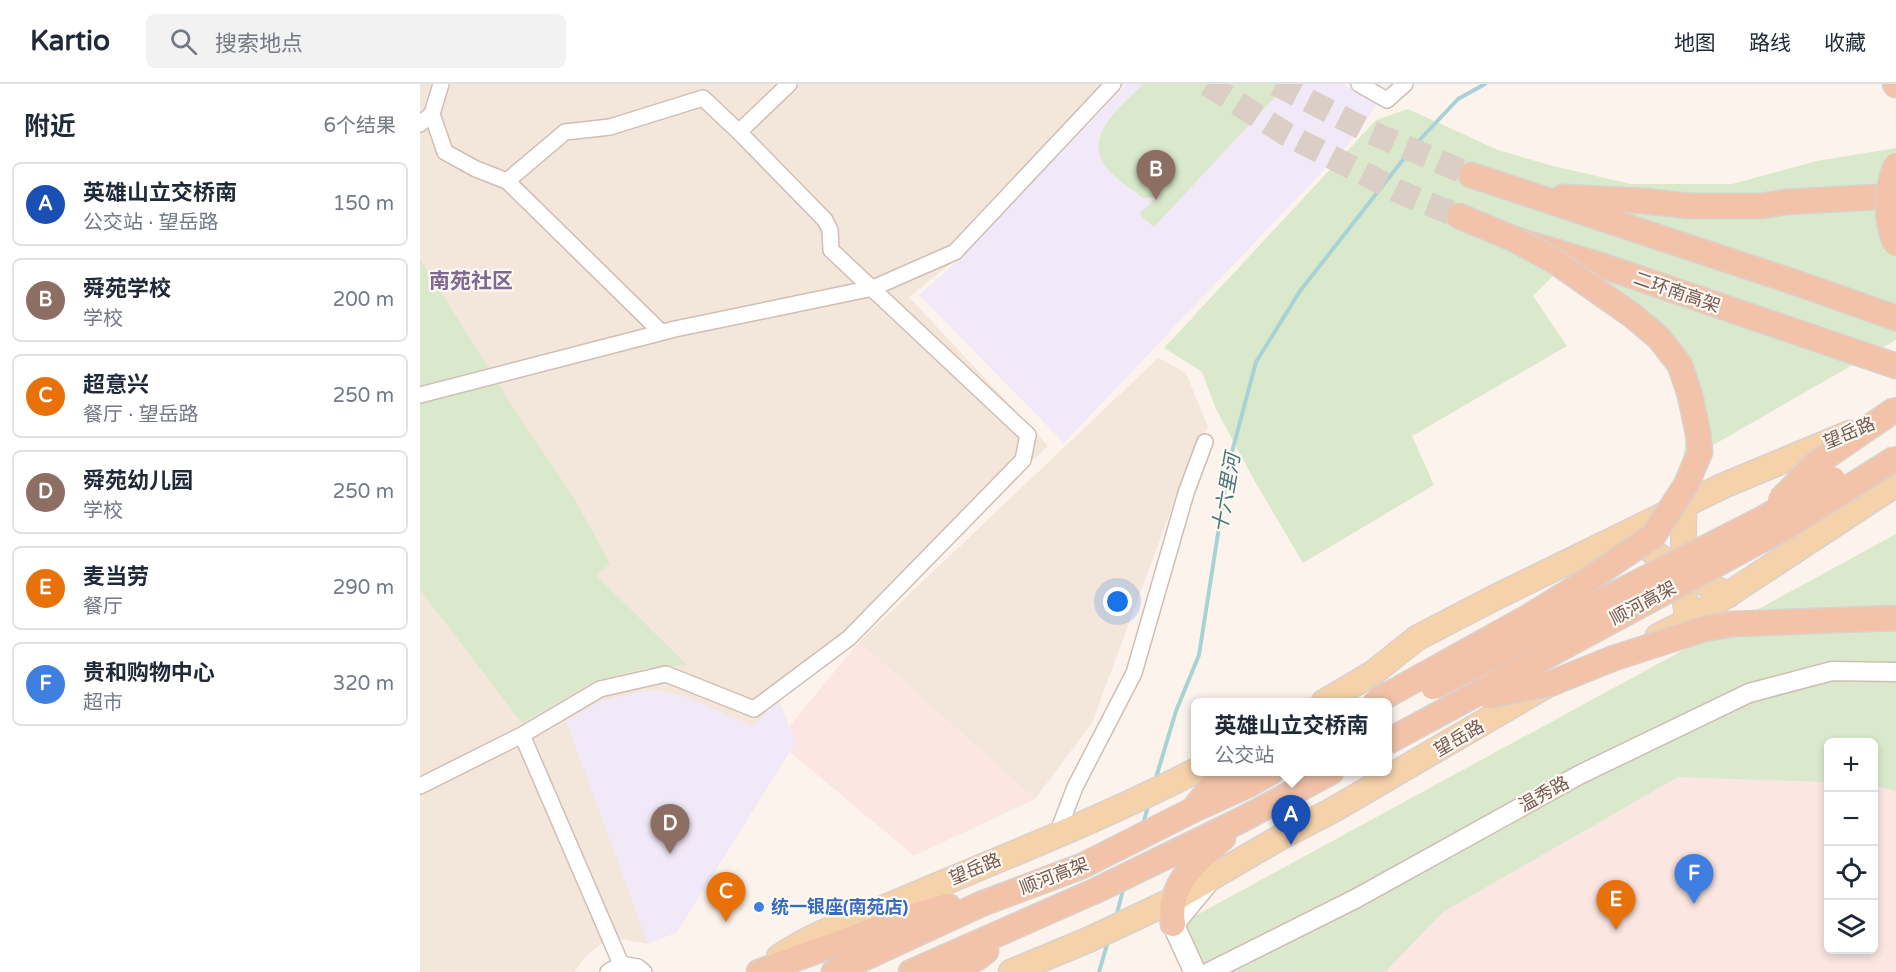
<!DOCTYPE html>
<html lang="zh">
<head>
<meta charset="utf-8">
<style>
  :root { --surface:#fff; --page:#f2f2f3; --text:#1f2937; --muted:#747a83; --line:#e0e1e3; --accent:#db2777 }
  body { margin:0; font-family:"Varela Round","Noto Sans SC",sans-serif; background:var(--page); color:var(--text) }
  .controls { position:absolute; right:18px; bottom:18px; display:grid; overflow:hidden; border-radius:9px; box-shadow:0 3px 9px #0003 }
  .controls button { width:54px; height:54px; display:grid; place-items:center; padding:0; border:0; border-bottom:2px solid var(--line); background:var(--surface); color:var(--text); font:30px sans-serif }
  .you { position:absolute; left:698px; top:518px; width:21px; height:21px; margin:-15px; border:4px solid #fff; border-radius:50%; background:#1a73e8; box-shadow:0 0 0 9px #1a73e833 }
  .badge { display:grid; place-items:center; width:39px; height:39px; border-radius:50%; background:var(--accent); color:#fff; font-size:20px; font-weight:700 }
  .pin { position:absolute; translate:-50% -50px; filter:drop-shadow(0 2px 3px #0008) }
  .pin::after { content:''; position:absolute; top:32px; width:21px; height:18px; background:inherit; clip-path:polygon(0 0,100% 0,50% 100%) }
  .popup { position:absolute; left:771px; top:614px; width:201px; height:78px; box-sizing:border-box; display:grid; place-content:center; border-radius:9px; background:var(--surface); filter:drop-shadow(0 2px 4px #0005); font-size:20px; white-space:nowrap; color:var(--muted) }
  .popup b { font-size:22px; color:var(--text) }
  .popup::after { content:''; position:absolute; left:50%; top:100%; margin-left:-12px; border:12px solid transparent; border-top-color:var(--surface) }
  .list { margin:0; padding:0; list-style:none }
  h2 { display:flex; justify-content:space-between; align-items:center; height:78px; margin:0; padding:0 24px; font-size:26px }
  h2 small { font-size:20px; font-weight:400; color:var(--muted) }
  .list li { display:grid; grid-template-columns:39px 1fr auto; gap:18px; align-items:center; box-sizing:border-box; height:84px; margin:0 12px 12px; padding:0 12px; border:2px solid var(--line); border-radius:9px }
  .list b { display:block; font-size:22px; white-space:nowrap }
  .list p { margin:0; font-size:20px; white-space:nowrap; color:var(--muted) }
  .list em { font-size:20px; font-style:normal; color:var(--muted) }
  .icon { flex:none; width:33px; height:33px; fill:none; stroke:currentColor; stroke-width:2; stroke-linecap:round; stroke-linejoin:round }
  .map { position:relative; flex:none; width:1476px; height:888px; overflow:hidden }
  header { display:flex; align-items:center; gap:36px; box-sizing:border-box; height:84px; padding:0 30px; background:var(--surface); border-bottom:2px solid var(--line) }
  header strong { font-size:28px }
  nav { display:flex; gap:33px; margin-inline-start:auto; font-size:21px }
  .search { width:420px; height:54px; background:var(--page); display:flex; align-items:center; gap:15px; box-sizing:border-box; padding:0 21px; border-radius:9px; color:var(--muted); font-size:22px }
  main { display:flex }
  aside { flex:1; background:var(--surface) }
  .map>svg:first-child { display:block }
</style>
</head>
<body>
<header>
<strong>Kartio</strong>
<div class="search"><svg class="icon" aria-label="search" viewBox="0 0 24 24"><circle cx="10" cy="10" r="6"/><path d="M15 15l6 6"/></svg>搜索地点</div>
<nav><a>地图</a><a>路线</a><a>收藏</a></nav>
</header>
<main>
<aside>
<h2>附近<small>6个结果</small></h2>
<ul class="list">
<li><span class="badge" style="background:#1a4fb4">A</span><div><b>英雄山立交桥南</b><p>公交站 · 望岳路</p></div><em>150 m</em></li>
<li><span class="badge" style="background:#8d6e63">B</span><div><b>舜苑学校</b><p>学校</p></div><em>200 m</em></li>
<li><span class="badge" style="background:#e8710a">C</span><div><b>超意兴</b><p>餐厅 · 望岳路</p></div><em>250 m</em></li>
<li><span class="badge" style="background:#8d6e63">D</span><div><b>舜苑幼儿园</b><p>学校</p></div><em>250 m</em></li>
<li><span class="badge" style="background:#e8710a">E</span><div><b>麦当劳</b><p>餐厅</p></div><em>290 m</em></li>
<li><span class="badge" style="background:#3f7fe0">F</span><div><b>贵和购物中心</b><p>超市</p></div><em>320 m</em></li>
</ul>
</aside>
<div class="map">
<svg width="1476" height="888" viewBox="0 0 1476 888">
  <rect width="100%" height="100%" fill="#fcf4ec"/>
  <!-- residential -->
  <g fill="#f3e6db">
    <polygon points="0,0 704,0 533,178 489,213 628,362 359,616 375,659 257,848 228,860 190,853 164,874 155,888 0,888"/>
    <polygon points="738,274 766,289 788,343 760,402 672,639 615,715 439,558"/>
  </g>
  <!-- commercial -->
  <g fill="#fbe6e1" fill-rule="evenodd">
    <polygon points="439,558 615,715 494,772 357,657"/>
    <path d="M1476,562v326h-684zM1408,658h46v208h-46z"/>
  </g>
  <!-- education -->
  <g fill="#f1e9f8">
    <polygon points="707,0 923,0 957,19 937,51 644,359 499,211 534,180"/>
    <polygon points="228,606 243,607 266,613 333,642 359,616 375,659 257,848 228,860 146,637 181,617"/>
  </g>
  <!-- green -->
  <g fill="#dae9cb">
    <path d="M723,0h144l-133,143 -15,-13 18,-17 -14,1c-11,-9 -23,-16 -33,-26 -32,-34 11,-65 33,-88z"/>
    <polygon points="988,25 1078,66 1133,82 1211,100 1312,100 1397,77 1476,64 1476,256 1262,379 1270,336 1252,285 1206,223 1137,188 1113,212 1147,262 992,352 1014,401 883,479 834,396 796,325 782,288 744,264 956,36"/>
    <polygon points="0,175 94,325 154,414 190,480 176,491 267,581 225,584 175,597 102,639 0,506"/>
    <polygon points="1476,450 1476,707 1454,701 1454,658 1408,658 1408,698 1258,693 1023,828 965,888 783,888 760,840"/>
  </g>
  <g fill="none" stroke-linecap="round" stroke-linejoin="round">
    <!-- stream -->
    <g stroke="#a8d3d6" stroke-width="4">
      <polyline points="735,697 756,627 779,571 809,379 836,278 880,207 993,63 1038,15 1065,0"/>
      <polyline points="723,740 729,719"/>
      <polyline points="696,833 704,802"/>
      <polyline points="679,888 688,857"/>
    </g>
    <!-- trunk-tunnel -->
    <g stroke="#dacec5" stroke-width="24" stroke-dasharray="24 12" stroke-linecap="butt">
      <polyline points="787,0 866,50 982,109 1039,132"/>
      <polyline points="856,0 948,47 1051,91"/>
    </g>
    <!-- minor casing -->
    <g stroke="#d0beb4" stroke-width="18">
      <g id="minor">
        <polyline points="939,0 967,16 985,0"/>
        <polyline points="12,30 25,68 56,85 87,97 145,48 190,43 283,14 319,48 369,0"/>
        <polyline points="0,40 12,30 21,0"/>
        <polyline points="87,97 241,248"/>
        <polyline points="0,311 255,245 453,204 535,168 693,0"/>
        <polyline points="102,651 180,605 246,590 334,625 429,554 603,376 608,351 411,166 410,146 405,136 319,48"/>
        <polyline points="0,702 102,651 201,880"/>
        <polyline points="637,750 655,703 714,589 766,409 785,358"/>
        <polyline points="188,888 201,880 218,883 224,888"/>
      </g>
    </g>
    <!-- tertiary casing -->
    <g stroke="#d0beb4" stroke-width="21">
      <polyline id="tertiary" points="789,888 935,815 1159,691 1329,609 1412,587 1476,588"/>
    </g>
    <!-- secondary casing -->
    <g stroke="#d3bdb2" stroke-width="24">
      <g id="secondary">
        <polyline points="753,840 787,799"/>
        <polyline points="753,840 775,888"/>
      </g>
    </g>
    <!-- primary casing -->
    <g stroke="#d9d1ce" stroke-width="27">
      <g id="primary">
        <polyline points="1264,421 1263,483 1267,490 1308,511"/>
        <polyline points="1209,449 1258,487 1262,495 1268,537"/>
        <polyline points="1238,552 1268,537 1476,400"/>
        <polyline points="904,618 953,589 997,554 1074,514 1305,401 1430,349"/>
        <path d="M359,873c39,-27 85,-40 128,-59 97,-41 195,-79 288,-127"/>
        <polyline points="591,888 668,856 753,816 859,754 913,726 1127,601"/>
      </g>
    </g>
    <!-- trunk casing -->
    <g stroke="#d9d1ce" stroke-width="27">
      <g id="trunk">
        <polyline points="1475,0 1476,1"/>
        <polyline points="1051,91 1377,199 1476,234"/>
        <polyline points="1143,113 1224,117 1269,122 1341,122 1366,118 1476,112"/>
        <polyline points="1039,132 1094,155 1183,182 1476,282"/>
        <polyline points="776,722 796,697 813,688"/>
        <path d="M753,840c-6,-39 23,-63 50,-86"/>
        <polyline points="339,888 490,833 528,822"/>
        <polyline points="414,888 561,820 662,782 773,726 828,701 851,688"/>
        <polyline points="491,888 675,807 823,735 911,688"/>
        <polyline points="532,888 557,874 566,867"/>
      </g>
    </g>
    <!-- minor -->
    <use href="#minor" stroke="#fff" stroke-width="15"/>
    <!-- tertiary -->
    <use href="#tertiary" stroke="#fff" stroke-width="18"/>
    <!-- secondary -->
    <use href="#secondary" stroke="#fff" stroke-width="21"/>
    <!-- primary -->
    <use href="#primary" stroke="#f5d2aa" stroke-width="24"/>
    <!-- trunk -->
    <use href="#trunk" stroke="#f3c3a9" stroke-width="24"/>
    <!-- trunk-bridge casing -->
    <g stroke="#d9d1ce" stroke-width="27" stroke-linecap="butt">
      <g id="trunk-bridge">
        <path d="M1476,81c-10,25 -11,55 0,79"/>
        <polyline points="1360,416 1398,378 1476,325"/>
        <polyline points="1013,603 1342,435 1413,395"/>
        <polyline points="1068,612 1132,599 1194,574 1284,545 1312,540 1476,534"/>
        <polyline points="955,618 1110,532 1165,498 1233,452 1266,401 1280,368 1278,349 1270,311 1260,281 1239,254 1213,232 1136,178 1094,155"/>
        <polyline points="967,658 1369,441 1476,374"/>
      </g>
    </g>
    <!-- trunk-bridge -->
    <use href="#trunk-bridge" stroke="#f3c3a9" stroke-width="24"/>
  </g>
  <!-- markers -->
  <circle fill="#3f7fe0" stroke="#fef9f3" stroke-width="2" cx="339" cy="823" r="6"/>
  <g text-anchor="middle" stroke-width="4.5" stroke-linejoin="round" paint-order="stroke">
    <!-- street labels -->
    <g font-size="18" fill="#765a50" stroke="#fef9f3">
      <text transform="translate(1257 208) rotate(19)" y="6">二环南高架</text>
      <text transform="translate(1429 349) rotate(-23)" y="6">望岳路</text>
      <text transform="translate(1223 519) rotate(-28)" y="6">顺河高架</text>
      <text transform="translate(1039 654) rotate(-30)" y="6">望岳路</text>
      <text transform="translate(1124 710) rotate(-29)" y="6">温秀路</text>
      <text transform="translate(555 785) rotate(-23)" y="6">望岳路</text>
      <text transform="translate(634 792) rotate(-21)" y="6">顺河高架</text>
    </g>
    <!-- shop labels -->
    <g font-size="18" font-weight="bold" fill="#366cbe" stroke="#fef9f3" text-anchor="start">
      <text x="351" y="829">统一银座(南苑店)</text>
    </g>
    <!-- water labels -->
    <g font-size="20" font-style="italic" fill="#447679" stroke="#fef9f3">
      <text transform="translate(806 409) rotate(-80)" y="7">十六里河</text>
    </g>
    <!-- quarter labels -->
    <g font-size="21" font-weight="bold" fill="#7f6891" stroke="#fef9f3">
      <text x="51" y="204">南苑社区</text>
    </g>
  </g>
</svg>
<div class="controls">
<button>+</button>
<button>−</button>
<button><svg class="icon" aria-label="locate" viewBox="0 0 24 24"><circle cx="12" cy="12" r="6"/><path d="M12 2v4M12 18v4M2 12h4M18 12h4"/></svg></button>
<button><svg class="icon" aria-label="layers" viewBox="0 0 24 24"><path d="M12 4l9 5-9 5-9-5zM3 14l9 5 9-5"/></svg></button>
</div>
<div class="you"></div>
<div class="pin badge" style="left:871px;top:761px;background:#1a4fb4">A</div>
<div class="popup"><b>英雄山立交桥南</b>公交站</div>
<div class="pin badge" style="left:736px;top:116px;background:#8d6e63">B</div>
<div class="pin badge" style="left:306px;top:838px;background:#e8710a">C</div>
<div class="pin badge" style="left:250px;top:770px;background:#8d6e63">D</div>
<div class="pin badge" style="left:1196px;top:846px;background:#e8710a">E</div>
<div class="pin badge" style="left:1274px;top:820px;background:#3f7fe0">F</div>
</div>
</main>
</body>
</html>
